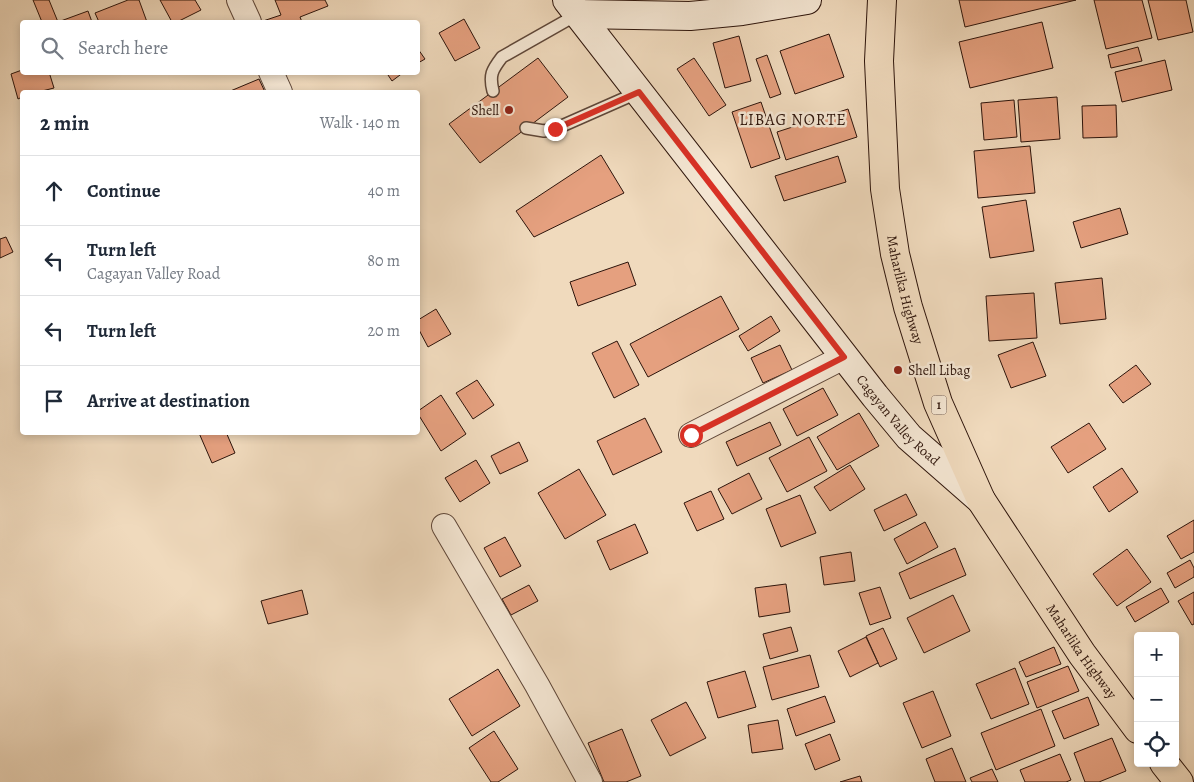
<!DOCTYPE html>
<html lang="en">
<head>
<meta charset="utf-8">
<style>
  :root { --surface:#fff; --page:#f6f6f7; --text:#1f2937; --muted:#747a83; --line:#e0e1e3 }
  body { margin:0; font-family:Alegreya,serif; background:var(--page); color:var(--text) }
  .controls { position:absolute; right:15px; bottom:15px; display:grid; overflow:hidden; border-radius:5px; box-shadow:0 2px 8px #0003 }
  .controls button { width:45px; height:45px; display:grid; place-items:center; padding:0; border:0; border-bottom:1px solid var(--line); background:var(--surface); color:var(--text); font:25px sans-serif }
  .stop { position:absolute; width:15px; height:15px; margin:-11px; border:4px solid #d93025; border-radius:50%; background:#fff }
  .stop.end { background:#d93025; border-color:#fff; box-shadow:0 1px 5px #0008 }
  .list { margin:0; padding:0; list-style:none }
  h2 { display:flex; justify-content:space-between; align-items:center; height:65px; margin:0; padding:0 20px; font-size:21px }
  h2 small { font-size:16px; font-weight:400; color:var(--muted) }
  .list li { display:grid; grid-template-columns:32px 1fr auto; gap:15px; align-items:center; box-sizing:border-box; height:70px; padding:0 20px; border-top:1px solid var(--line) }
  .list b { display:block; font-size:19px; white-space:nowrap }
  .list p { margin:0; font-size:16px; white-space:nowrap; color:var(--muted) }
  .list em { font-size:16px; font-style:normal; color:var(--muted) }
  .icon { flex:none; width:28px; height:28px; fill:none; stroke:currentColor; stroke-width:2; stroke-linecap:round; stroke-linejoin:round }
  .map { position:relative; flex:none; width:1194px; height:782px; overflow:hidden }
  .search { position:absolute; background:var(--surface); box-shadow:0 2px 8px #0003; left:20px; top:20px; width:400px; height:55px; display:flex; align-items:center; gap:12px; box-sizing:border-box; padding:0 18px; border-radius:5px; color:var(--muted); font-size:19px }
  .panel { position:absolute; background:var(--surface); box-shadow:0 2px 8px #0003; left:20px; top:90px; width:400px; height:345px; border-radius:5px }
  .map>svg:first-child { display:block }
</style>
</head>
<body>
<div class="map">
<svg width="1194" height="782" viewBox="0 0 1194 782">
  <rect width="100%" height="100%" fill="#f0dabd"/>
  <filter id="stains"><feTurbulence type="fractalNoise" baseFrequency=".004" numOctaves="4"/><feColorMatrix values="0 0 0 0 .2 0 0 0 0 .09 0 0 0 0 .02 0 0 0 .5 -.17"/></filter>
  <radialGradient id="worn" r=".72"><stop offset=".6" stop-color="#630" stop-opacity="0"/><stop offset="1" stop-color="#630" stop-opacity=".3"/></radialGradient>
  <!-- building -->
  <g fill="#e5a07f" stroke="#2d140b">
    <polygon points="33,0 49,0 58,22 42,22"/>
    <polygon points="128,0 139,0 147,22 99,22 95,13"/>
    <polygon points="160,0 195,0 201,10 177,22 172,22"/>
    <polygon points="275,0 325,0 328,6 300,17 302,22 263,22 263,21 281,15"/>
    <polygon points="959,0 1076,0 965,27"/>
    <polygon points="1094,0 1142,0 1152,38 1106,49"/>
    <polygon points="1148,0 1186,0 1193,32 1158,40"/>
    <polygon points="88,11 92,22 58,22"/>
    <polygon points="464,19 480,48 455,61 439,33"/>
    <polygon points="1042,22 1053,68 970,88 959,42"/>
    <polygon points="829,34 844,77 795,94 780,51"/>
    <polygon points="739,36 751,81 725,88 713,43"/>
    <polygon points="1138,47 1142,61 1111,68 1108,55"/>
    <polygon points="418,49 425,59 418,63"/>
    <polygon points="767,55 781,94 770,98 756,59"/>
    <polygon points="538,58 568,97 480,163 449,124"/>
    <polygon points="694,58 726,105 709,116 677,69"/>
    <polygon points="1165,60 1172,90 1122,102 1115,72"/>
    <polygon points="22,70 22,72 49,72 54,88 38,92 22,92 22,97 18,99 11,74"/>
    <polygon points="386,72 404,72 392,81"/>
    <polygon points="259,79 265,92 228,92"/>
    <polygon points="1057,97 1060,139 1021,142 1018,100"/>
    <polygon points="1014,100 1017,137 984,140 981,103"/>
    <polygon points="761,102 780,158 751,168 732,112"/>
    <polygon points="1116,105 1117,137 1083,138 1082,106"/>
    <polygon points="848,109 857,137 786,160 777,132"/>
    <polygon points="1030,146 1035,193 978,198 974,151"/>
    <polygon points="601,155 624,193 534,237 516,211"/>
    <polygon points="838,156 846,182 784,201 775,176"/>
    <polygon points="1026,200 1034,251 990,258 982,207"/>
    <polygon points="1120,208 1128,234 1081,248 1073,222"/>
    <polygon points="6,237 13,252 0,258 0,239"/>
    <polygon points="628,262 636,285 578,306 570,282"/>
    <polygon points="1102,278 1106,319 1060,324 1055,283"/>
    <polygon points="1034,293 1037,338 989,341 986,296"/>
    <polygon points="721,296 739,329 648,377 630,344"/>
    <polygon points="436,309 451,334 428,347 418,328 418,320"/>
    <polygon points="771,316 780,331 748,351 739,336"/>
    <polygon points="617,341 639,385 614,398 592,353"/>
    <polygon points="1033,342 1046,376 1011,388 998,355"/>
    <polygon points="780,345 792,370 763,383 751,358"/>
    <polygon points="1136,365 1151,384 1123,403 1109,385"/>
    <polygon points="477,380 494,405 473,419 456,393"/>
    <polygon points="823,388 838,415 797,436 783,409"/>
    <polygon points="441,395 466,434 441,451 418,414 418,411"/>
    <polygon points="859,413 879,446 837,470 817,437"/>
    <polygon points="645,418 662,452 613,475 597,441"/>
    <polygon points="770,422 781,445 737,466 726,442"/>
    <polygon points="1089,423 1106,449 1068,473 1051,447"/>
    <polygon points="226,432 235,453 212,463 199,433"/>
    <polygon points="809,437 827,471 787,492 769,458"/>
    <polygon points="519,442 528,461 500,474 491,456"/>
    <polygon points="476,460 490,483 460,502 445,478"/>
    <polygon points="850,465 865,489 830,511 814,487"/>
    <polygon points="1122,468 1138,492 1109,512 1093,487"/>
    <polygon points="579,469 606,515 565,539 538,493"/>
    <polygon points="749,473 762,499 732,514 718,489"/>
    <polygon points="711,491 724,519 697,531 684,503"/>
    <polygon points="906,494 917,515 884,531 874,510"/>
    <polygon points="800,495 816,533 781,547 766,509"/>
    <polygon points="1194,520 1194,552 1181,559 1167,536"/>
    <polygon points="925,522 938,547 907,564 894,539"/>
    <polygon points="635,524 648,553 610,570 597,541"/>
    <polygon points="505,537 521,566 500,577 484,548"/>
    <polygon points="955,548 966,575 910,599 899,573"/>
    <polygon points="1127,549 1151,582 1117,606 1093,574"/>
    <polygon points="851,552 855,581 824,585 820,557"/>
    <polygon points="1190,560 1194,568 1194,577 1175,588 1167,573"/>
    <polygon points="786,584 790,612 759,617 755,588"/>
    <polygon points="529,585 538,601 511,615 502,599"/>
    <polygon points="880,587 891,618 870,625 859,593"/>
    <polygon points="1161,588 1169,602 1135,622 1126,607"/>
    <polygon points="302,590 308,614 268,624 261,601"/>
    <polygon points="1194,592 1194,624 1192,625 1178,601"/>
    <polygon points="953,595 970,631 924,653 907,618"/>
    <polygon points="791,627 798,651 770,659 763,634"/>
    <polygon points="883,628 897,659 880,667 866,636"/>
    <polygon points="866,637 878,663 850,677 838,651"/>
    <polygon points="1054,647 1061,664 1026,677 1019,662"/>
    <polygon points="810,655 819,687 772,700 763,667"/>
    <polygon points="1068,666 1079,691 1037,708 1027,682"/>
    <polygon points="1015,668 1029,704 991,719 976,684"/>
    <polygon points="498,669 520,706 472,736 449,699"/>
    <polygon points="745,671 756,707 718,718 707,682"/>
    <polygon points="933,691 951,736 922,748 903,703"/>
    <polygon points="825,696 835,722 796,736 787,709"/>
    <polygon points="1088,697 1099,725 1064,739 1052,711"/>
    <polygon points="686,702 706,738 670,756 651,720"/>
    <polygon points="1041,709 1055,746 996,770 981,733"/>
    <polygon points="778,720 783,749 752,753 748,725"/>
    <polygon points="622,729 641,776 626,782 604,782 588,743"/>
    <polygon points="494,731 518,769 498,782 491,782 469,748"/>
    <polygon points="830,734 840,760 815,770 805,744"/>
    <polygon points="1112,738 1126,771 1099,782 1085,782 1074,753"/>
    <polygon points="952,748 966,782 935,782 926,759"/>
    <polygon points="1060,754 1071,780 1066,782 1025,782 1020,770"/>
    <polygon points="992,769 998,782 972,782 970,778"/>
    <polygon points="860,776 862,782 840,782"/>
  </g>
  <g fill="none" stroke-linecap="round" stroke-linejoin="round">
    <!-- service casing -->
    <g stroke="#5e4638" stroke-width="14">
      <g id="service">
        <path d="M493,91c-4,-16 -1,-21 9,-34l76,-43"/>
        <polyline points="526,128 544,131 555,129 639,92"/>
      </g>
    </g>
    <!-- minor casing -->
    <g stroke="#5e4638" stroke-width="26">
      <g id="minor">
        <polyline points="239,0 249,22"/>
        <polyline points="271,72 280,92"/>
        <polyline points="691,435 844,357"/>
        <polyline points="444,526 537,685 590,782"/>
      </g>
    </g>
    <!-- secondary casing -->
    <g stroke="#2d140b" stroke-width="30">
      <g id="secondary">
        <path id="s1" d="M567,0l308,396 34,41 72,63"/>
        <polyline points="578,14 690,16 742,11 807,0"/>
      </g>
    </g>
    <!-- trunk casing -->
    <g stroke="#2d140b" stroke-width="30">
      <g id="trunk">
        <path id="s2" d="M882,0l-3,61 6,128 10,65 13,53 30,96 43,97 101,154 56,75"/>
        <polyline points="1164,763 1179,782"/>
      </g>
    </g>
    <!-- service -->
    <use href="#service" stroke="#f5e7d4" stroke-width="11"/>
    <!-- minor -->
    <use href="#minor" stroke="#f5e7d4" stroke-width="24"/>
    <!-- secondary -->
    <use href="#secondary" stroke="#f5e7d4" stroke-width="28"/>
    <!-- trunk -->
    <use href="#trunk" stroke="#f0dabd" stroke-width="28"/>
  </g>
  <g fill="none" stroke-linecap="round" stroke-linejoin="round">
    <!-- route -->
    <polyline stroke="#d93025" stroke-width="6" points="555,129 639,92 844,357 691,435"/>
  </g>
  <!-- markers -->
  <g fill="#8f2418" stroke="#f5e7d4" stroke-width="2">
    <circle cx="509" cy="110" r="5"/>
    <circle cx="898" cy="370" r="5"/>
  </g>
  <g text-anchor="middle" stroke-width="5" stroke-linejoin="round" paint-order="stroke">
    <!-- shield labels -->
    <rect fill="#f5e7d4" stroke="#695347" stroke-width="1" x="931.5" y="395.5" width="15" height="19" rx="4"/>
    <g font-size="12" font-weight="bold" fill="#2d140b">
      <text x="939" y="409">1</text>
    </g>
    <!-- poi labels -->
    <g font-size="14" fill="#2d140b" stroke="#f5e7d4" text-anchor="end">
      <text x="499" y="115">Shell</text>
      <text x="908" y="375" text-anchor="start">Shell Libag</text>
    </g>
    <!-- street labels -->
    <g font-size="14" fill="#2d140b" stroke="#f5e7d4">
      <text dy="5" stroke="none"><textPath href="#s2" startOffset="292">Maharlika Highway</textPath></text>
      <text dy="5" stroke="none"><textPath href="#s1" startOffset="535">Cagayan Valley Road</textPath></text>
      <text dy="5" stroke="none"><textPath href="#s2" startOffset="698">Maharlika Highway</textPath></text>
    </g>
    <!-- quarter labels -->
    <g font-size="16" letter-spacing="1" fill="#2d140b" stroke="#f5e7d4">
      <text x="793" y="125">LIBAG NORTE</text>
    </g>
  </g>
  <rect width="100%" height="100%" filter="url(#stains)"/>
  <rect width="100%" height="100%" fill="url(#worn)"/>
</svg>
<div class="controls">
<button>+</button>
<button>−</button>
<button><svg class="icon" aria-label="locate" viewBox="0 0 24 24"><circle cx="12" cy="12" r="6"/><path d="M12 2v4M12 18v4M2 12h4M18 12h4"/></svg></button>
</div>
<div class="stop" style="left:691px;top:435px"></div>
<div class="stop end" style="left:555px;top:129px"></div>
<div class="search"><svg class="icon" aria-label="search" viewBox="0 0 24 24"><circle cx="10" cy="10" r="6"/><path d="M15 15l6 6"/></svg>Search here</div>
<section class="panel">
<h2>2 min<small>Walk · 140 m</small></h2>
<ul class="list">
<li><svg class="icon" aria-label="ahead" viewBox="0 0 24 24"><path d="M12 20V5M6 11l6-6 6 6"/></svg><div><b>Continue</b></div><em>40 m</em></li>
<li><svg class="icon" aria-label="left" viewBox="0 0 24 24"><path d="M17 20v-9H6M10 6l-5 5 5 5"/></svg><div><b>Turn left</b><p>Cagayan Valley Road</p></div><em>80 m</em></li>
<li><svg class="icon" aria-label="left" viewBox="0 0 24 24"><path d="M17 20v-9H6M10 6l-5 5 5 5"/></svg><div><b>Turn left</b></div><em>20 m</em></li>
<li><svg class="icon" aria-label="arrive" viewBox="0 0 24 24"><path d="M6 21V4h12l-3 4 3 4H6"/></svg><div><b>Arrive at destination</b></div></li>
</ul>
</section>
</div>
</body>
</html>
